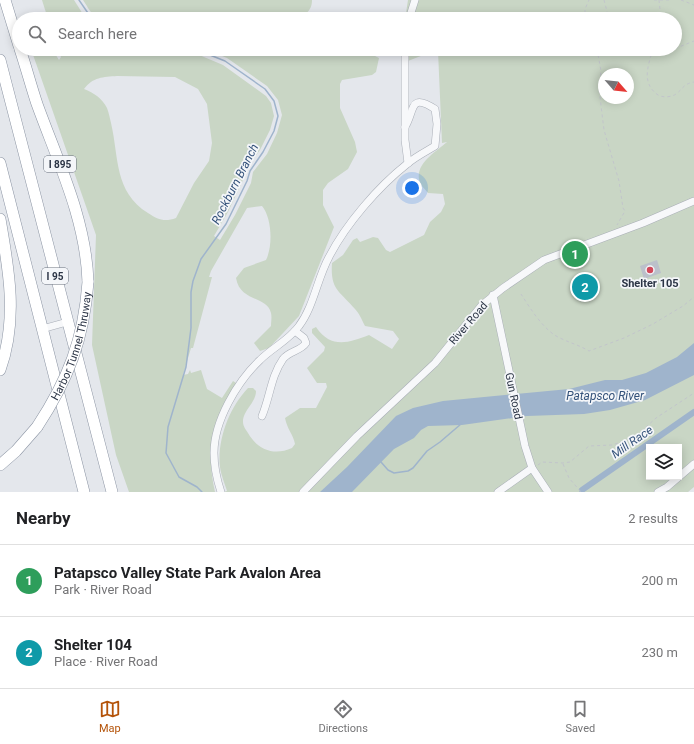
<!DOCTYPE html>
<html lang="en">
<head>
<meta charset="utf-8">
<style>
  :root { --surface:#fff; --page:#f2f2f2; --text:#202124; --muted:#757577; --line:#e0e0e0; --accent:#b45309 }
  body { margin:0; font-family:Roboto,sans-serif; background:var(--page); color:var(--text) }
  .controls { position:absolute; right:12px; bottom:12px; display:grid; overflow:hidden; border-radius:0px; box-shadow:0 2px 10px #0003 }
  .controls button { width:36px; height:36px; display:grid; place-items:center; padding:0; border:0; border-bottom:1px solid var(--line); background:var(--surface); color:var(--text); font:20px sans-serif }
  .compass { position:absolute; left:598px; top:68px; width:36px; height:36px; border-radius:50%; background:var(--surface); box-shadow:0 2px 10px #0003; rotate:118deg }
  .you { position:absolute; left:412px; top:188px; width:14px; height:14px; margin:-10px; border:3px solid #fff; border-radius:50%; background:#1a73e8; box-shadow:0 0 0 6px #1a73e833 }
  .badge { display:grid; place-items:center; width:26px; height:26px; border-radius:50%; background:var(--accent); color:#fff; font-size:13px; font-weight:700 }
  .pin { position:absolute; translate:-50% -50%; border:2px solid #fff; box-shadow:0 1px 4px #0006 }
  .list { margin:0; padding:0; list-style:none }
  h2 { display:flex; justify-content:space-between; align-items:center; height:52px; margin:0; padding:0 16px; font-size:17px }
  h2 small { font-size:13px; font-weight:400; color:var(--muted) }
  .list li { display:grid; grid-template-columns:26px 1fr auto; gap:12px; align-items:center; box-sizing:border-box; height:72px; padding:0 16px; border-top:1px solid var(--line) }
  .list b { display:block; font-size:15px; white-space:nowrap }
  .list p { margin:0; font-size:13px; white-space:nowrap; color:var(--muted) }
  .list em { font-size:13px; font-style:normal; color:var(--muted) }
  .icon { flex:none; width:22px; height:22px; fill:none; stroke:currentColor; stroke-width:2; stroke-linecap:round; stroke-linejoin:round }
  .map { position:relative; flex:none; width:694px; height:492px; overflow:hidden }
  .search { position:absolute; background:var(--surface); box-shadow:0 2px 10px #0003; left:12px; right:12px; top:12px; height:44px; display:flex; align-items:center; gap:10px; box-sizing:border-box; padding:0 14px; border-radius:22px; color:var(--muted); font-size:15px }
  .sheet { height:196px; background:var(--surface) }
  nav { display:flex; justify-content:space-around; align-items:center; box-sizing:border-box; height:56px; border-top:1px solid var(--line); background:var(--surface); font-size:11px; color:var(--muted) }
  nav a { display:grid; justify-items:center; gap:2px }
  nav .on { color:var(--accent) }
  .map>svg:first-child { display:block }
</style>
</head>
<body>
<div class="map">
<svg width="694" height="492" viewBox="0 0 694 492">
  <rect width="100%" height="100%" fill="#e4e7ec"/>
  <!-- green -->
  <g fill="#c9d6c5" fill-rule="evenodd">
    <polygon points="42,0 74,0 86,19 48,19"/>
    <path d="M83,0h229c0,13 -9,16 -21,19h-183c-16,-1 -17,-7 -25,-19z"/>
    <path d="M408,0h286v487l-6,5h-465l4,-1c-2,-7 -6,-16 -7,-24 -3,-27 9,-59 28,-79h5l3,3c0,12 -13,19 -13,31 0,4 3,8 5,11 10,17 26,23 44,15l3,-4c-2,-10 -8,-15 -10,-26l15,-10h16l11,-21 -1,-4h-9l-10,-15 17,-17 1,-4 -13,-14v-4l4,-2c15,22 32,16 53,8l23,14 7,-10 -6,-8 -28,-5c-3,-6 -6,-13 -10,-17 -15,-18 -25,-19 -23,-46l11,-8 10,-15 4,-2 3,4 13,-5 5,1 8,12 4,2 34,-17 6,-13 11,-10 4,-8 -2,-10 -15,-1c-3,-4 -9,-9 -9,-14 -3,-16 18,-28 28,-37l-5,1 -4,-92 -2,-1 -28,11 1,-12h266v-30h-263l1,-4 -7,-2zM604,74h24v24h-24zM649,447h30v30h-30z"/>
    <path d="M31,49h21l7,11 2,-3 -3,-8h127l38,16 43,31 5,7 3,13 -4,14 -10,20 -14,19 -3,11 -15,32 -14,24 6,4 15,-25 16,-32 2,-11 14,-18 10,-21 5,-18 -4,-15 -11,-14 -40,-28 -22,-9h91l15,4 29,1 27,-2 12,6 -3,14 -4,3 -30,5 -2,4v24l15,34 2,10 -9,17 -20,14 -5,7v15l11,22 -35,89 -30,32 -9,3 -6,-8 17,-17c0,-4 1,-9 0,-13 -4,-17 -31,-11 -35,-35l8,-10 22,-8c7,-14 6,-42 -4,-54l-15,2 -36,63 -2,6h3l-19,71h-2l-8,27 5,-1 2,-4 1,3 10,-3 6,19 15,9 11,-17 3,2c-22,38 -31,65 -21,109h-86l-13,-37 -24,-110 4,-110zM117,76l58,1 23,12 9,15 5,39 -3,18 -15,22 -18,35c-11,4 -18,2 -28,-5 -34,-21 -29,-56 -37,-90 -1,-4 -2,-10 -4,-15 -5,-10 -13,-15 -23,-19 9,-12 19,-12 33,-13z"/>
  </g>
  <!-- water -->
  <polygon fill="#9fb4cc" points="694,343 694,375 645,400 610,410 584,414 527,416 462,425 428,426 421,430 414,438 394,449 352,492 320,492 347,467 396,416 413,408 443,401 569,389 605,380 622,380 646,373 677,357"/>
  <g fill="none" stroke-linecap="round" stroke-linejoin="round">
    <!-- stream -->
    <g stroke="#9fb4cc" stroke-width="1.5">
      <polyline points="79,0 92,19"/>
      <polyline points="195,49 225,61 265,89 274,101 278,116 274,131 263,152 250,171 247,181 226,224 201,259 193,281 191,292 191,328 186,367 168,427 166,453 179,477 197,487 202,492"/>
      <polyline points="381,462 388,470 394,473 408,471 413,468 427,451 440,442 461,424"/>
    </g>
    <!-- canal -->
    <polyline stroke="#9fb4cc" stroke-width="6" points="582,490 694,412"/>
  </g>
  <!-- building -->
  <g fill="#bbc0ca">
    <polygon points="657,260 661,273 644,279 640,266"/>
    <polygon points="591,281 594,288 579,294 576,286"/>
  </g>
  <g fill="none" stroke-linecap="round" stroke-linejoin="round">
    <!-- minor casing -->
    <g stroke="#a9aeb7" stroke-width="8">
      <g id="minor">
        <polyline points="409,19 415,0"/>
        <polyline points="405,49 405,140 408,163"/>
        <polyline points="493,295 525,446 532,468 548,492"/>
        <polyline points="42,329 67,322"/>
        <path d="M262,416c8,-19 9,-40 21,-57 6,-8 18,-8 23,-16l-2,-5 -9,-7"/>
        <path d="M221,492c-4,-12 -7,-25 -7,-39 0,-32 23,-71 46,-93 12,-12 29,-20 39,-34 15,-20 18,-47 30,-69 17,-33 49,-70 78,-93 8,-7 18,-12 28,-18l2,-22 -2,-15c-26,-17 -20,2 -30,18"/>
        <polyline points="303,492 357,436 435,363 482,305 503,288 544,260 643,223 694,201"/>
        <polyline points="498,492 532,468"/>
        <polyline points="658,492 667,487 694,464"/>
      </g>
    </g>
    <!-- highway casing -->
    <g stroke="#8b94a3" stroke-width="12">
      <g id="highway">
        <polyline points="5,0 19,46"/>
        <path d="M20,49c6,18 11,37 17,55 21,58 49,115 51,178"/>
        <polyline points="0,60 112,492"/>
        <polyline points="0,163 84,492"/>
        <path d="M0,219c9,51 18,101 0,151"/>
        <polyline points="0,465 16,451 37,427"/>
      </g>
    </g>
    <!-- path -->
    <g stroke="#c2c5cb" stroke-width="1" stroke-dasharray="3 3" stroke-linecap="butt">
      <polyline points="604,0 609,19"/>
      <polyline points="654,0 670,0"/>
      <polyline points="659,0 661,19"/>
      <polyline points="681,0 694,5"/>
      <polyline points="585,19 585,9 589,0"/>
      <polyline points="675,47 679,47 694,41"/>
      <polyline points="597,49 601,71 599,89 604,130 619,181 623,208 625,211 617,225"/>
      <path d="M653,49c-5,17 -12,34 5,46 5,3 14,2 18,-1 8,-6 7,-10 18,-12"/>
      <path d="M521,294c9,14 23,37 39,44 10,5 19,7 29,13l35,-13 29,-14 30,-18 11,-9"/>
      <polyline points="563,464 569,478 581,492"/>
      <polyline points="538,465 542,462 563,463 570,462 589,446 612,445 634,438 656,418 694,393"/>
    </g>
    <!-- minor -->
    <use href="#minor" stroke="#f7f8fa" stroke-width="7"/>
    <!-- highway -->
    <use href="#highway" stroke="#fff" stroke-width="11"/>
    <!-- highway-bridge casing -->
    <g stroke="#8b94a3" stroke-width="12" stroke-linecap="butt">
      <g id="highway-bridge">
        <path id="s1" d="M37,427c31,-47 47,-88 51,-145"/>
      </g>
    </g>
    <!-- highway-bridge -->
    <use href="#highway-bridge" stroke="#fff" stroke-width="11"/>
  </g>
  <!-- markers -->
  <circle fill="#d1495b" stroke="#f4f6f9" stroke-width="1.5" cx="650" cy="270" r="4"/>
  <g text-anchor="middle" stroke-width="3.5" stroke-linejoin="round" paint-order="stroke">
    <!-- shield labels -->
    <g fill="#f4f6f9" stroke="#676e7b" stroke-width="1">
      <rect x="44" y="156" width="32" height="16" rx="3"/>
      <rect x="42" y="268" width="26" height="16" rx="3"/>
    </g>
    <g font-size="10" font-weight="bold" fill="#2b3445">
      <text x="60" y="168">I 895</text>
      <text x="55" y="280">I 95</text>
    </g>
    <!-- poi labels -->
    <g font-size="11" font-weight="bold" fill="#2b3445" stroke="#f4f6f9">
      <text x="650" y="287">Shelter 105</text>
    </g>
    <!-- street labels -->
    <g font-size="11" fill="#2b3445" stroke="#f4f6f9">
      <text transform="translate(468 323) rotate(-49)" y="4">River Road</text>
      <text dy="4" stroke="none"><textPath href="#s1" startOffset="89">Harbor Tunnel Thruway</textPath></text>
      <text transform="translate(514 396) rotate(78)" y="4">Gun Road</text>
    </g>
    <!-- water labels -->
    <g font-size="12" font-style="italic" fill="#34527a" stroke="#f4f6f9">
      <text transform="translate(235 184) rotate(-63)" y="4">Rockburn Branch</text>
      <text x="605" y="400">Patapsco River</text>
      <text transform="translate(632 442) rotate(-35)" y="4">Mill Race</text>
    </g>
  </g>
</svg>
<div class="controls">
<button><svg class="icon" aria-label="layers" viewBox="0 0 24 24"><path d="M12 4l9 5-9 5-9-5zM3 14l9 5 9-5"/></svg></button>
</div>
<svg class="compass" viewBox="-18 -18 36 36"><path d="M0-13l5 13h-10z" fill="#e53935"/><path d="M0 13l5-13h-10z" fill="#757577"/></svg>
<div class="you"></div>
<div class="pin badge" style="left:575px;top:254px;background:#2e9e5b">1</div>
<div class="pin badge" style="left:585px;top:287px;background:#0f9aa8">2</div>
<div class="search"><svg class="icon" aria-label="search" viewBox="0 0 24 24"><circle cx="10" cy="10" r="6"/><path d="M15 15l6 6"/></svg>Search here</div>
</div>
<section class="sheet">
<h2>Nearby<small>2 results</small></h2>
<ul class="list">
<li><span class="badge" style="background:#2e9e5b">1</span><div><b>Patapsco Valley State Park Avalon Area</b><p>Park · River Road</p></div><em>200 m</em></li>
<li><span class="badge" style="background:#0f9aa8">2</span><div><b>Shelter 104</b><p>Place · River Road</p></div><em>230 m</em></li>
</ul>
</section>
<nav>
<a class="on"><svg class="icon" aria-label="map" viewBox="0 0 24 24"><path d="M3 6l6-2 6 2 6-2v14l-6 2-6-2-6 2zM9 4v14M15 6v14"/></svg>Map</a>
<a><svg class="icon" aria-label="directions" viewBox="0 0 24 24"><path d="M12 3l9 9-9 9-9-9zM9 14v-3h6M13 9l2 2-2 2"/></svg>Directions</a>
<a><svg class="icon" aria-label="saved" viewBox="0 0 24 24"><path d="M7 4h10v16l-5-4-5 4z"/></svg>Saved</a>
</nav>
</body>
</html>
